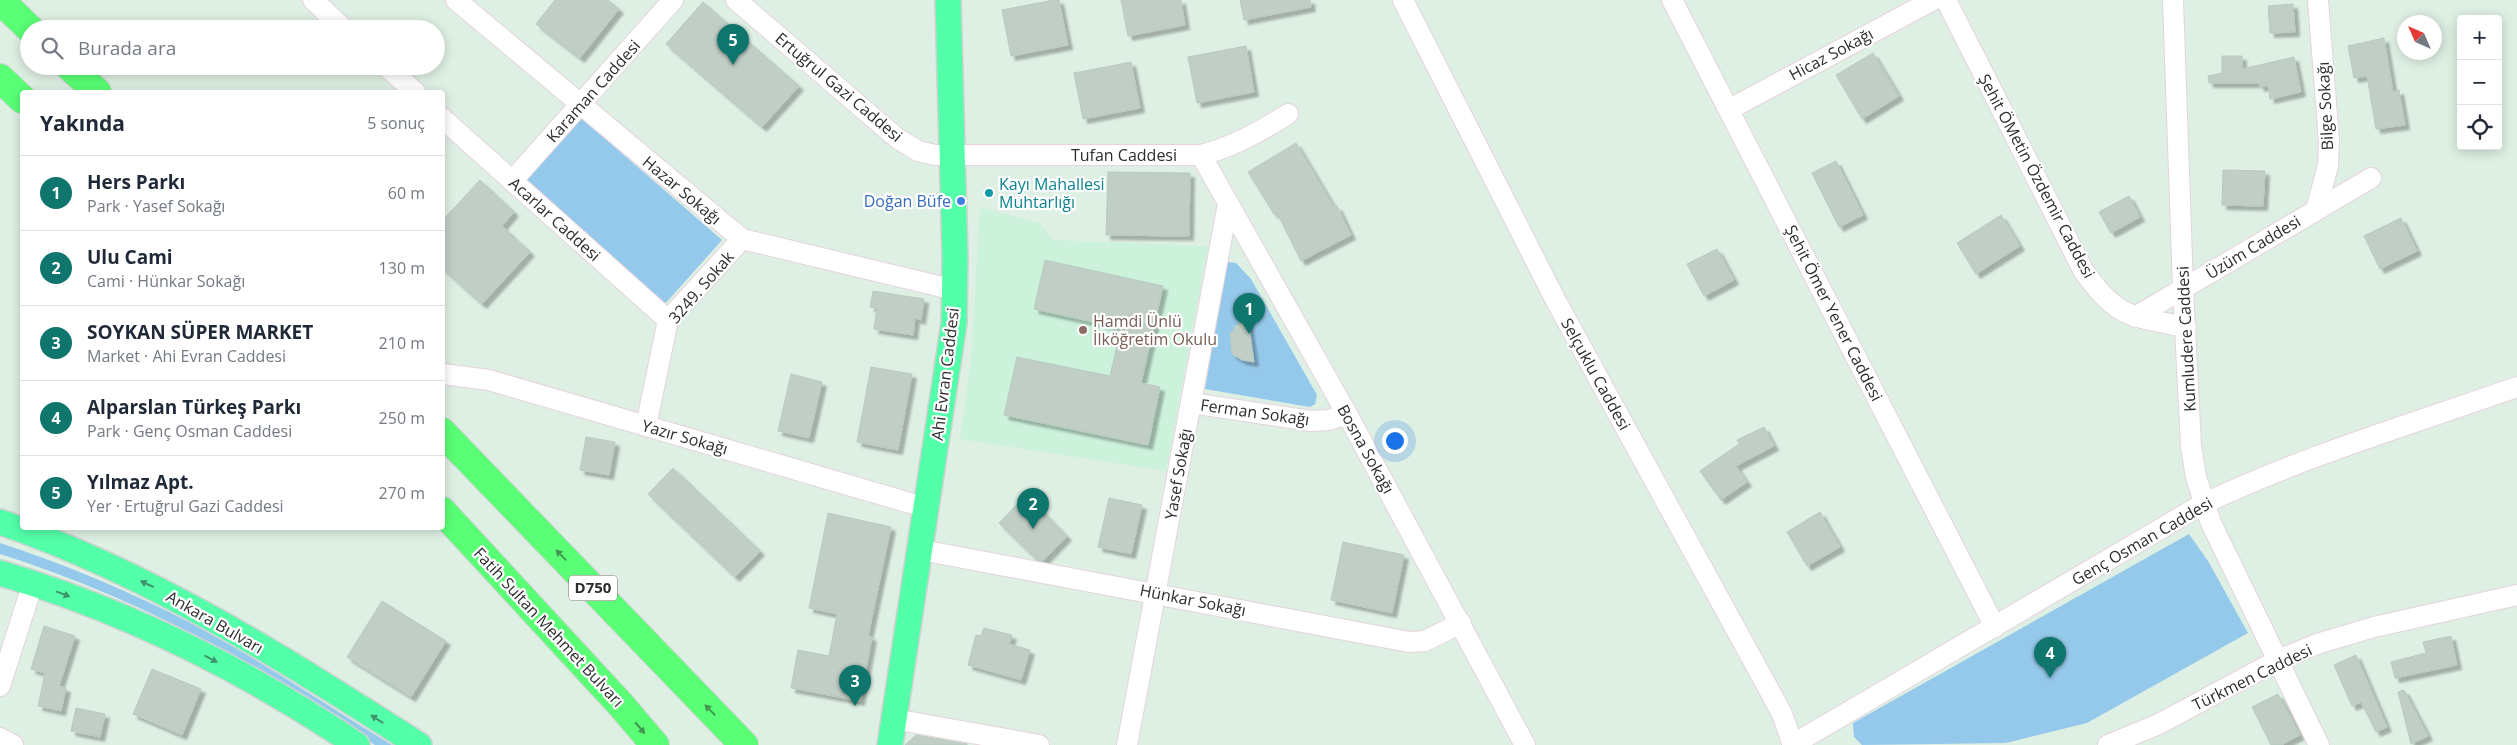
<!DOCTYPE html>
<html lang="tr">
<head>
<meta charset="utf-8">
<style>
  :root { --surface:#fff; --page:#f6f6f7; --text:#1f2937; --muted:#747a83; --line:#e0e1e3; --accent:#0f766e }
  body { margin:0; font-family:"Open Sans",sans-serif; background:var(--page); color:var(--text) }
  .controls { position:absolute; right:15px; top:15px; display:grid; overflow:hidden; border-radius:5px; box-shadow:0 2px 12px #0003 }
  .controls button { width:45px; height:45px; display:grid; place-items:center; padding:0; border:0; border-bottom:1px solid var(--line); background:var(--surface); color:var(--text); font:25px sans-serif }
  .compass { position:absolute; left:2397px; top:15px; width:45px; height:45px; border-radius:50%; background:var(--surface); box-shadow:0 2px 12px #0003; rotate:315deg }
  .you { position:absolute; left:1394px; top:440px; width:18px; height:18px; margin:-12px; border:4px solid #fff; border-radius:50%; background:#1a73e8; box-shadow:0 0 0 8px #1a73e833 }
  .badge { display:grid; place-items:center; width:32px; height:32px; border-radius:50%; background:var(--accent); color:#fff; font-size:16px; font-weight:700 }
  .pin { position:absolute; translate:-50% -41px; filter:drop-shadow(0 1px 2px #0008) }
  .pin::after { content:''; position:absolute; top:26px; width:18px; height:15px; background:inherit; clip-path:polygon(0 0,100% 0,50% 100%) }
  .list { margin:0; padding:0; list-style:none }
  h2 { display:flex; justify-content:space-between; align-items:center; height:65px; margin:0; padding:0 20px; font-size:21px }
  h2 small { font-size:16px; font-weight:400; color:var(--muted) }
  .list li { display:grid; grid-template-columns:32px 1fr auto; gap:15px; align-items:center; box-sizing:border-box; height:75px; padding:0 20px; border-top:1px solid var(--line) }
  .list b { display:block; font-size:19px; white-space:nowrap }
  .list p { margin:0; font-size:16px; white-space:nowrap; color:var(--muted) }
  .list em { font-size:16px; font-style:normal; color:var(--muted) }
  .icon { flex:none; width:28px; height:28px; fill:none; stroke:currentColor; stroke-width:2; stroke-linecap:round; stroke-linejoin:round }
  .map { position:relative; flex:none; width:2517px; height:745px; overflow:hidden }
  .search { position:absolute; background:var(--surface); box-shadow:0 2px 12px #0003; left:20px; top:20px; width:425px; height:55px; display:flex; align-items:center; gap:12px; box-sizing:border-box; padding:0 18px; border-radius:28px; color:var(--muted); font-size:19px }
  .panel { position:absolute; background:var(--surface); box-shadow:0 2px 12px #0003; left:20px; top:90px; width:425px; height:440px; border-radius:5px }
  .map>svg:first-child { display:block }
</style>
</head>
<body>
<div class="map">
<svg width="2517" height="745" viewBox="0 0 2517 745">
  <defs>
    <filter id="shadow"><feDropShadow dx="4.5" dy="4.5" stdDeviation="1" flood-color="#0004"/></filter>
  </defs>
  <rect width="100%" height="100%" fill="#deefe3"/>
  <!-- education -->
  <polygon fill="#ccf2dc" points="980,207 1041,224 1053,240 1208,246 1166,471 960,439 971,362"/>
  <!-- green -->
  <g fill="#95c9eb">
    <polygon points="581,118 722,240 664,305 526,179"/>
    <polygon points="1227,262 1236,263 1251,279 1317,395 1315,404 1310,407 1205,389"/>
    <polygon points="2189,534 2208,561 2248,633 2087,723 2006,743 1862,745 1854,737 1853,723"/>
    <path d="M0,543c58,19 114,42 169,69 77,38 149,88 223,133h-17c-52,-32 -102,-67 -155,-96 -69,-39 -145,-71 -220,-95z"/>
  </g>
  <!-- building -->
  <g fill="#c0cec5" stroke="#b7cbbf" filter="url(#shadow)">
    <polygon points="555,0 608,0 619,9 580,58 536,24"/>
    <polygon points="1054,0 1059,0 1068,45 1011,56 1002,10"/>
    <polygon points="1121,0 1181,0 1185,25 1128,36"/>
    <polygon points="1240,0 1310,0 1311,7 1244,20"/>
    <polygon points="703,2 799,86 762,127 666,44"/>
    <polygon points="2293,4 2295,32 2270,33 2268,6"/>
    <polygon points="2384,38 2393,92 2399,90 2405,125 2376,129 2367,76 2354,78 2348,46"/>
    <polygon points="1246,46 1254,92 1197,103 1188,57"/>
    <polygon points="1873,53 1899,96 1862,119 1836,75"/>
    <polygon points="2222,56 2242,56 2242,69 2294,57 2301,92 2270,99 2268,85 2260,87 2259,83 2209,83 2208,76 2222,73"/>
    <polygon points="1131,62 1140,108 1083,119 1074,73"/>
    <polygon points="1296,143 1334,207 1337,206 1351,235 1301,261 1277,213 1274,214 1248,172"/>
    <polygon points="1836,161 1863,215 1839,227 1812,173"/>
    <polygon points="2223,170 2265,171 2263,206 2222,205"/>
    <polygon points="1108,172 1190,173 1189,236 1106,235"/>
    <polygon points="480,180 514,212 502,226 530,252 482,304 442,268 442,221"/>
    <polygon points="2129,196 2140,217 2111,233 2099,212"/>
    <polygon points="2001,215 2020,246 1976,274 1957,243"/>
    <polygon points="2401,218 2417,251 2380,269 2364,236"/>
    <polygon points="1717,249 1734,280 1704,296 1687,264"/>
    <polygon points="1045,260 1163,286 1141,383 1160,387 1148,445 1004,415 1017,357 1110,376 1121,328 1034,309"/>
    <polygon points="873,291 924,299 921,320 915,318 913,335 874,329 877,308 870,307"/>
    <polygon points="1248,321 1254,362 1242,360 1232,354 1230,335 1236,325"/>
    <polygon points="871,367 912,374 898,450 857,442"/>
    <polygon points="791,374 822,382 809,438 778,431"/>
    <polygon points="1764,427 1774,446 1736,466 1747,482 1721,500 1700,471 1739,444 1737,440"/>
    <polygon points="586,437 615,442 609,475 580,470"/>
    <polygon points="673,468 760,551 735,577 648,494"/>
    <polygon points="1026,495 1067,536 1043,561 1037,560 999,523"/>
    <polygon points="1109,498 1142,505 1131,554 1098,547"/>
    <polygon points="1820,512 1840,547 1807,566 1787,532"/>
    <polygon points="828,513 891,527 868,636 872,637 860,701 791,688 798,650 829,656 837,614 809,608"/>
    <polygon points="1343,542 1404,555 1392,613 1331,600"/>
    <polygon points="382,601 446,641 411,697 347,657"/>
    <polygon points="44,626 75,636 59,686 66,688 61,711 38,706 45,673 31,669"/>
    <polygon points="984,628 1012,635 1009,644 1030,650 1021,680 968,665 976,635 981,636"/>
    <polygon points="2451,636 2457,665 2395,678 2391,662 2426,653 2423,642"/>
    <polygon points="2356,655 2387,727 2376,732 2361,702 2352,706 2334,665"/>
    <polygon points="152,669 201,689 182,735 133,714"/>
    <polygon points="2404,690 2428,736 2411,744 2398,692"/>
    <polygon points="2278,694 2300,735 2281,745 2271,745 2252,707"/>
    <polygon points="76,708 105,714 100,737 71,731"/>
    <polygon points="916,735 967,744 967,745 905,745"/>
  </g>
  <g fill="none" stroke-linecap="round" stroke-linejoin="round">
    <!-- minor casing -->
    <g stroke="#e6d3dc" stroke-width="22">
      <g id="minor">
        <polyline points="313,0 344,29"/>
        <polyline points="456,0 742,239 955,290"/>
        <path d="M736,0l161,138 21,13 17,4h266c32,-8 58,-23 87,-41"/>
        <polyline points="1403,0 1556,301 1767,686 1782,714 1793,745"/>
        <polyline points="1672,0 1995,627"/>
        <path d="M1946,0l137,270c34,49 48,46 103,57"/>
        <polyline points="2173,0 2183,288 2191,446 2196,477 2211,523 2319,745"/>
        <polyline points="386,66 415,92"/>
        <polyline points="1730,109 1933,0"/>
        <polyline points="442,118 668,320"/>
        <polyline points="1201,155 1347,414 1525,745"/>
        <polyline points="512,181 673,0"/>
        <polyline points="2316,210 2328,166 2329,141 2318,0"/>
        <polyline points="2135,317 2371,178"/>
        <polyline points="442,374 489,380 927,508"/>
        <polyline points="1191,403 1311,421 1329,420 1347,414"/>
        <polyline points="646,426 668,320 742,239"/>
        <polyline points="921,550 1409,642 1425,641 1461,623"/>
        <polyline points="0,686 33,583"/>
        <polyline points="894,719 1039,745"/>
        <polyline points="0,738 13,745"/>
        <polyline points="1127,745 1228,204"/>
        <path d="M1792,745l411,-241c101,-48 209,-80 314,-117"/>
        <polyline points="2108,745 2159,724 2278,660 2317,644 2374,627 2517,595"/>
      </g>
    </g>
    <!-- major casing -->
    <g stroke="#d1d1d1" stroke-width="28">
      <g id="major">
        <path d="M0,522c150,51 286,138 419,223"/>
        <path d="M0,573c127,38 247,98 357,172"/>
        <polyline points="890,745 954,323 955,257 948,0"/>
      </g>
    </g>
    <!-- highway casing -->
    <g stroke="#d1d1d1" stroke-width="30">
      <g id="highway">
        <polyline points="0,0 30,29"/>
        <polyline points="69,66 97,92"/>
        <polyline points="0,78 22,99"/>
        <polyline points="442,432 744,745"/>
        <polyline points="442,511 621,705 655,745"/>
      </g>
    </g>
    <!-- minor -->
    <use href="#minor" stroke="#fff" stroke-width="20"/>
    <!-- major -->
    <use href="#major" stroke="#53ffa9" stroke-width="25"/>
    <!-- highway -->
    <use href="#highway" stroke="#59ff75" stroke-width="28"/>
  </g>
  <!-- one-way arrows -->
  <defs><path id="oneway-solid" d="M-6-.8H1V-3.2L6.5 0L1 3.2V.8H-6Z" transform="scale(1.25)"/></defs>
  <g fill="#439651">
    <use href="#oneway-solid" transform="translate(561 555) rotate(-134)"/>
    <use href="#oneway-solid" transform="translate(710 710) rotate(-134)"/>
    <use href="#oneway-solid" transform="translate(640 728) rotate(50)"/>
  </g>
  <g fill="#40966b">
    <use href="#oneway-solid" transform="translate(147 584) rotate(-155)"/>
    <use href="#oneway-solid" transform="translate(63 594) rotate(21)"/>
    <use href="#oneway-solid" transform="translate(211 659) rotate(28)"/>
    <use href="#oneway-solid" transform="translate(377 719) rotate(-147)"/>
  </g>
  <!-- markers -->
  <circle fill="#0f9aa8" stroke="#fff" stroke-width="2" cx="989" cy="193" r="5"/>
  <circle fill="#3f7fe0" stroke="#fff" stroke-width="2" cx="961" cy="201" r="5"/>
  <circle fill="#8d6e63" stroke="#fff" stroke-width="2" cx="1083" cy="330" r="5"/>
  <g text-anchor="middle" stroke-width="4.5" stroke-linejoin="round" paint-order="stroke">
    <!-- shield labels -->
    <rect fill="#fff" stroke="#6c6c6c" stroke-width="1" x="569" y="575.5" width="48" height="25" rx="4"/>
    <g font-size="15" font-weight="bold" fill="#2d2d2d">
      <text x="593" y="593">D750</text>
    </g>
    <!-- street labels -->
    <g font-size="16" fill="#2d2d2d" stroke="#fff">
      <text transform="translate(1831 54) rotate(-28)" y="6">Hicaz Sokağı</text>
      <text transform="translate(839 87) rotate(40)" y="6">Ertuğrul Gazi Caddesi</text>
      <text transform="translate(593 91) rotate(-48)" y="6">Karaman Caddesi</text>
      <text transform="translate(2325 106) rotate(-93)" y="6">Bilge Sokağı</text>
      <text x="1124" y="161">Tufan Caddesi</text>
      <text transform="translate(2037 176) rotate(62)" y="6">Şehit ÖMetin Özdemir Caddesi</text>
      <text transform="translate(682 190) rotate(40)" y="6">Hazar Sokağı</text>
      <text transform="translate(555 219) rotate(42)" y="6">Acarlar Caddesi</text>
      <text transform="translate(2253 247) rotate(-31)" y="6">Üzüm Caddesi</text>
      <text transform="translate(701 287) rotate(-49)" y="6">3249. Sokak</text>
      <text transform="translate(1834 313) rotate(63)" y="6">Şehit Ömer Yener Caddesi</text>
      <text transform="translate(2186 339) rotate(-93)" y="6">Kumludere Caddesi</text>
      <text transform="translate(945 374) rotate(-83)" y="6">Ahi Evran Caddesi</text>
      <text transform="translate(1596 374) rotate(61)" y="6">Selçuklu Caddesi</text>
      <text transform="translate(1255 412) rotate(8)" y="6">Ferman Sokağı</text>
      <text transform="translate(685 437) rotate(16)" y="6">Yazır Sokağı</text>
      <text transform="translate(1366 449) rotate(61)" y="6">Bosna Sokağı</text>
      <text transform="translate(1178 474) rotate(-80)" y="6">Yasef Sokağı</text>
      <text transform="translate(2142 541) rotate(-30)" y="6">Genç Osman Caddesi</text>
      <text transform="translate(1193 600) rotate(11)" y="6">Hünkar Sokağı</text>
      <text transform="translate(215 622) rotate(30)" y="6">Ankara Bulvarı</text>
      <text transform="translate(549 627) rotate(47)" y="6">Fatih Sultan Mehmet Bulvarı</text>
      <text transform="translate(2252 677) rotate(-26)" y="6">Türkmen Caddesi</text>
    </g>
    <!-- culture labels -->
    <g font-size="16" fill="#0d838f" stroke="#fff" text-anchor="start">
      <text x="999" y="190">Kayı Mahallesi<tspan x="999" dy="18">Muhtarlığı</tspan></text>
    </g>
    <!-- shop labels -->
    <g font-size="16" fill="#366cbe" stroke="#fff" text-anchor="end">
      <text x="951" y="207">Doğan Büfe</text>
    </g>
    <!-- education labels -->
    <g font-size="16" fill="#785e54" stroke="#fff" text-anchor="start">
      <text x="1093" y="327">Hamdi Ünlü<tspan x="1093" dy="18">İlköğretim Okulu</tspan></text>
    </g>
  </g>
</svg>
<div class="controls">
<button>+</button>
<button>−</button>
<button><svg class="icon" aria-label="locate" viewBox="0 0 24 24"><circle cx="12" cy="12" r="6"/><path d="M12 2v4M12 18v4M2 12h4M18 12h4"/></svg></button>
</div>
<svg class="compass" viewBox="-18 -18 36 36"><path d="M0-13l5 13h-10z" fill="#e53935"/><path d="M0 13l5-13h-10z" fill="#747a83"/></svg>
<div class="you"></div>
<div class="pin badge" style="left:1249px;top:334px">1</div>
<div class="pin badge" style="left:1033px;top:529px">2</div>
<div class="pin badge" style="left:855px;top:706px">3</div>
<div class="pin badge" style="left:2050px;top:678px">4</div>
<div class="pin badge" style="left:733px;top:65px">5</div>
<div class="search"><svg class="icon" aria-label="search" viewBox="0 0 24 24"><circle cx="10" cy="10" r="6"/><path d="M15 15l6 6"/></svg>Burada ara</div>
<section class="panel">
<h2>Yakında<small>5 sonuç</small></h2>
<ul class="list">
<li><span class="badge">1</span><div><b>Hers Parkı</b><p>Park · Yasef Sokağı</p></div><em>60 m</em></li>
<li><span class="badge">2</span><div><b>Ulu Cami</b><p>Cami · Hünkar Sokağı</p></div><em>130 m</em></li>
<li><span class="badge">3</span><div><b>SOYKAN SÜPER MARKET</b><p>Market · Ahi Evran Caddesi</p></div><em>210 m</em></li>
<li><span class="badge">4</span><div><b>Alparslan Türkeş Parkı</b><p>Park · Genç Osman Caddesi</p></div><em>250 m</em></li>
<li><span class="badge">5</span><div><b>Yılmaz Apt.</b><p>Yer · Ertuğrul Gazi Caddesi</p></div><em>270 m</em></li>
</ul>
</section>
</div>
</body>
</html>
